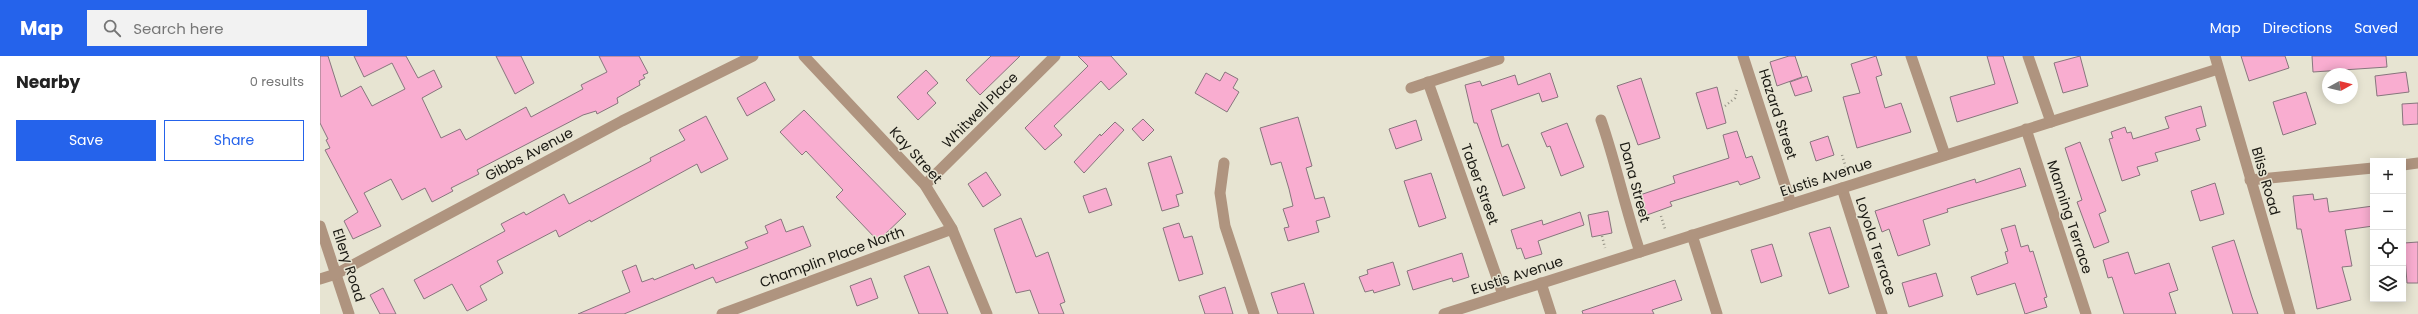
<!DOCTYPE html>
<html lang="en">
<head>
<meta charset="utf-8">
<style>
  :root { --surface:#fff; --page:#f2f2f2; --text:#222; --muted:#767676; --line:#e0e0e0; --accent:#2563eb }
  body { margin:0; font-family:Poppins,sans-serif; background:var(--page); color:var(--text) }
  .controls { position:absolute; right:12px; bottom:12px; display:grid; overflow:hidden; border-radius:0px; box-shadow:0 2px 10px #0003 }
  .controls button { width:36px; height:36px; display:grid; place-items:center; padding:0; border:0; border-bottom:1px solid var(--line); background:var(--surface); color:var(--text); font:20px sans-serif }
  .compass { position:absolute; left:2002px; top:12px; width:36px; height:36px; border-radius:50%; background:var(--surface); box-shadow:0 2px 10px #0003; rotate:82deg }
  .list { margin:0; padding:0; list-style:none }
  h2 { display:flex; justify-content:space-between; align-items:center; height:52px; margin:0; padding:0 16px; font-size:17px }
  h2 small { font-size:13px; font-weight:400; color:var(--muted) }
  .actions { display:flex; gap:8px; padding:12px 16px }
  .actions a { flex:1; padding:9px 0; border:1px solid var(--accent); border-radius:0px; text-align:center; font-size:14px; color:var(--accent) }
  .actions .main { background:var(--accent); color:#fff }
  .icon { flex:none; width:22px; height:22px; fill:none; stroke:currentColor; stroke-width:2; stroke-linecap:round; stroke-linejoin:round }
  .map { position:relative; flex:none; width:2098px; height:258px; overflow:hidden }
  header { display:flex; align-items:center; gap:24px; box-sizing:border-box; height:56px; padding:0 20px; background:var(--accent); color:#fff }
  header strong { font-size:19px }
  nav { display:flex; gap:22px; margin-inline-start:auto; font-size:14px }
  .search { width:280px; height:36px; background:var(--page); display:flex; align-items:center; gap:10px; box-sizing:border-box; padding:0 14px; border-radius:0px; color:var(--muted); font-size:15px }
  main { display:flex }
  aside { flex:1; background:var(--surface) }
  .map>svg:first-child { display:block }
</style>
</head>
<body>
<header>
<strong>Map</strong>
<div class="search"><svg class="icon" aria-label="search" viewBox="0 0 24 24"><circle cx="10" cy="10" r="6"/><path d="M15 15l6 6"/></svg>Search here</div>
<nav><a>Map</a><a>Directions</a><a>Saved</a></nav>
</header>
<main>
<aside>
<h2>Nearby<small>0 results</small></h2>
<ul class="list">
</ul>
<div class="actions"><a class="main">Save</a><a>Share</a></div>
</aside>
<div class="map">
<svg width="2098" height="258" viewBox="0 0 2098 258">
  <rect width="100%" height="100%" fill="#e7e4d2"/>
  <!-- building -->
  <g fill="#f9add0" stroke="#87767d">
    <polygon points="0,0 8,0 21,41 41,30 52,50 85,33 72,7 44,21 34,0 86,0 98,22 114,14 122,31 102,42 121,82 140,73 146,84 206,51 211,61 263,33 261,29 287,16 279,0 319,0 328,17 323,19 325,22 319,25 320,29 297,42 298,47 277,58 276,55 263,59 157,114 159,118 131,132 133,135 112,146 105,132 82,144 71,123 44,137 61,170 33,183 24,165 38,156 5,94 10,92 6,84 8,83 0,67"/>
    <polygon points="176,0 201,0 214,27 195,38"/>
    <polygon points="671,0 700,0 660,39 646,24"/>
    <polygon points="758,0 791,0 807,18 789,34 781,25 734,70 742,79 725,94 705,72 768,10"/>
    <polygon points="1469,0 1475,0 1482,21 1457,30 1450,6"/>
    <polygon points="1556,0 1562,19 1556,21 1565,52 1581,47 1591,76 1537,92 1523,41 1540,37 1531,8"/>
    <polygon points="1667,0 1683,0 1698,47 1637,66 1630,41 1675,28"/>
    <polygon points="1760,0 1768,30 1743,37 1734,7"/>
    <polygon points="1921,0 1965,0 1969,12 1929,25"/>
    <polygon points="1992,0 2066,0 2067,11 1993,16"/>
    <polygon points="606,14 618,27 607,37 616,47 598,64 577,41"/>
    <polygon points="905,16 918,23 913,32 919,36 907,56 875,37 886,17 900,25"/>
    <polygon points="2086,16 2089,36 2057,40 2055,20"/>
    <polygon points="1230,17 1238,41 1222,46 1219,37 1171,54 1182,91 1188,88 1205,132 1183,140 1157,67 1154,67 1145,29 1160,25 1162,30 1195,19 1198,29"/>
    <polygon points="1487,20 1492,35 1475,40 1470,26"/>
    <polygon points="1321,22 1340,82 1318,89 1297,30"/>
    <polygon points="445,26 455,44 427,60 417,42"/>
    <polygon points="1397,31 1406,67 1387,73 1376,37"/>
    <polygon points="1986,36 1996,68 1963,79 1953,46"/>
    <polygon points="2098,47 2098,68 2083,69 2082,48"/>
    <polygon points="1881,50 1886,70 1876,73 1880,84 1835,97 1838,105 1817,111 1820,119 1802,125 1789,83 1793,82 1791,76 1805,71 1807,77 1811,76 1813,83 1849,72 1845,61"/>
    <polygon points="484,54 586,158 558,185 516,141 523,134 486,95 482,99 460,76"/>
    <polygon points="386,60 408,103 381,117 377,108 271,166 270,164 239,181 236,174 177,205 183,217 160,230 167,244 147,255 132,228 104,243 94,224 185,175 181,168 204,156 206,159 244,138 249,148 331,105 330,102 365,84 359,74"/>
    <polygon points="978,61 992,110 986,112 995,143 1004,141 1010,161 996,165 999,176 968,185 964,172 969,171 963,153 973,150 969,133 961,106 951,109 940,72"/>
    <polygon points="823,63 834,74 823,85 812,73"/>
    <polygon points="1096,64 1102,84 1076,93 1069,73"/>
    <polygon points="795,66 804,74 764,117 754,106 780,78 781,80"/>
    <polygon points="1247,67 1264,111 1241,120 1230,90 1227,91 1221,77"/>
    <polygon points="1417,75 1426,102 1432,100 1440,122 1420,129 1418,125 1350,146 1352,150 1327,159 1320,139 1355,127 1353,120 1409,102 1403,79"/>
    <polygon points="1508,80 1514,99 1496,105 1490,86"/>
    <polygon points="1760,86 1786,155 1779,158 1789,186 1774,192 1757,146 1762,144 1745,92"/>
    <polygon points="851,100 863,137 856,139 859,150 842,155 828,107"/>
    <polygon points="1700,112 1706,130 1627,153 1628,156 1603,164 1610,189 1578,200 1569,173 1562,176 1555,155 1655,123 1656,127"/>
    <polygon points="666,116 681,139 663,151 648,128"/>
    <polygon points="1111,117 1126,162 1099,171 1084,125"/>
    <polygon points="1895,127 1904,158 1880,165 1871,135"/>
    <polygon points="786,132 792,149 769,157 763,140"/>
    <polygon points="1993,138 1994,144 2007,142 2009,156 2053,150 2053,170 2025,174 2032,210 2022,211 2031,244 1997,253 1981,173 1977,173 1973,140"/>
    <polygon points="1288,155 1292,177 1272,181 1268,159"/>
    <polygon points="1260,156 1264,169 1218,185 1222,198 1205,203 1201,192 1197,193 1191,174 1222,164 1223,169"/>
    <polygon points="701,162 716,201 728,196 745,246 740,248 744,258 719,258 710,234 696,237 674,173"/>
    <polygon points="461,163 466,176 483,170 491,190 396,227 393,221 304,258 258,258 310,236 302,215 316,209 322,226 333,222 334,224 373,208 375,213 428,192 425,186 448,177 445,170"/>
    <polygon points="859,167 864,182 872,180 883,218 859,225 843,172"/>
    <polygon points="1695,169 1701,191 1708,189 1710,196 1713,195 1727,241 1724,242 1727,251 1705,258 1695,227 1657,239 1651,221 1688,207 1685,196 1688,195 1681,173"/>
    <polygon points="1510,171 1529,231 1509,238 1489,177"/>
    <polygon points="1914,184 1932,241 1938,258 1913,258 1892,191"/>
    <polygon points="2098,186 2098,227 2087,227 2084,187"/>
    <polygon points="1452,188 1462,220 1441,227 1431,194"/>
    <polygon points="1808,196 1815,218 1849,207 1858,234 1849,237 1856,258 1804,258 1792,221 1788,222 1783,204"/>
    <polygon points="1142,197 1149,221 1133,226 1132,222 1093,234 1087,215"/>
    <polygon points="1073,206 1080,229 1054,237 1053,234 1045,236 1039,221 1048,218 1047,214"/>
    <polygon points="609,210 628,258 599,258 584,220"/>
    <polygon points="1616,217 1623,240 1589,251 1582,227"/>
    <polygon points="551,222 558,242 537,250 530,230"/>
    <polygon points="1355,224 1362,244 1332,254 1334,258 1263,258 1262,255"/>
    <polygon points="984,227 994,258 958,258 951,237"/>
    <polygon points="905,231 913,258 885,258 879,240"/>
    <polygon points="63,232 76,258 60,258 50,239"/>
  </g>
  <g fill="none" stroke-linecap="round" stroke-linejoin="round">
    <!-- path -->
    <g stroke="#969487" stroke-width="2.5" stroke-dasharray="1 3" stroke-linecap="butt">
      <polyline points="1405,50 1415,42 1417,33"/>
      <polyline points="1522,99 1527,115"/>
      <polyline points="1316,135 1323,133"/>
      <polyline points="1341,160 1345,173"/>
      <polyline points="1282,180 1285,192"/>
    </g>
    <!-- minor -->
    <g stroke="#af947f" stroke-width="11">
      <polyline points="1423,0 1471,148"/>
      <polyline points="1591,0 1625,99"/>
      <polyline points="1708,0 1731,66"/>
      <polyline points="1108,26 1183,239"/>
      <polyline points="1091,32 1179,3"/>
      <path d="M1281,64c15,43 24,88 39,132"/>
      <polyline points="1706,73 1766,258"/>
      <polyline points="904,107 900,137 905,170 934,258"/>
      <polyline points="605,129 735,0"/>
      <polyline points="1522,132 1562,258"/>
      <polyline points="0,170 29,258"/>
      <polyline points="1372,179 1397,258"/>
      <polyline points="0,223 16,218 302,65 433,0"/>
      <polyline points="1221,227 1231,258"/>
      <polyline points="402,258 632,173"/>
    </g>
    <!-- tertiary -->
    <g stroke="#af947f" stroke-width="11">
      <polyline points="484,0 605,129 632,173 667,258"/>
      <polyline points="1895,0 1970,258"/>
      <polyline points="2083,109 2098,107"/>
      <polyline points="1930,124 2053,112"/>
      <polyline points="1124,258 1898,13"/>
    </g>
  </g>
  <g text-anchor="middle" stroke-width="3" stroke-linejoin="round" paint-order="stroke">
    <!-- street labels -->
    <g font-size="14" fill="#1a1913" stroke="#e7e4d2">
      <text transform="translate(660 54) rotate(-45)" y="5">Whitwell Place</text>
      <text transform="translate(1458 58) rotate(72)" y="5">Hazard Street</text>
      <text transform="translate(209 98) rotate(-28)" y="5">Gibbs Avenue</text>
      <text transform="translate(596 99) rotate(48)" y="5">Kay Street</text>
      <text transform="translate(1506 121) rotate(-18)" y="5">Eustis Avenue</text>
      <text transform="translate(1946 125) rotate(74)" y="5">Bliss Road</text>
      <text transform="translate(1315 126) rotate(75)" y="5">Dana Street</text>
      <text transform="translate(1160 128) rotate(70)" y="5">Taber Street</text>
      <text transform="translate(1750 161) rotate(72)" y="5">Manning Terrace</text>
      <text transform="translate(1556 190) rotate(72)" y="5">Loyola Terrace</text>
      <text transform="translate(512 201) rotate(-20)" y="5">Champlin Place North</text>
      <text transform="translate(29 209) rotate(72)" y="5">Ellery Road</text>
      <text transform="translate(1197 219) rotate(-18)" y="5">Eustis Avenue</text>
    </g>
  </g>
</svg>
<div class="controls">
<button>+</button>
<button>−</button>
<button><svg class="icon" aria-label="locate" viewBox="0 0 24 24"><circle cx="12" cy="12" r="6"/><path d="M12 2v4M12 18v4M2 12h4M18 12h4"/></svg></button>
<button><svg class="icon" aria-label="layers" viewBox="0 0 24 24"><path d="M12 4l9 5-9 5-9-5zM3 14l9 5 9-5"/></svg></button>
</div>
<svg class="compass" viewBox="-18 -18 36 36"><path d="M0-13l5 13h-10z" fill="#e53935"/><path d="M0 13l5-13h-10z" fill="#767676"/></svg>
</div>
</main>
</body>
</html>
